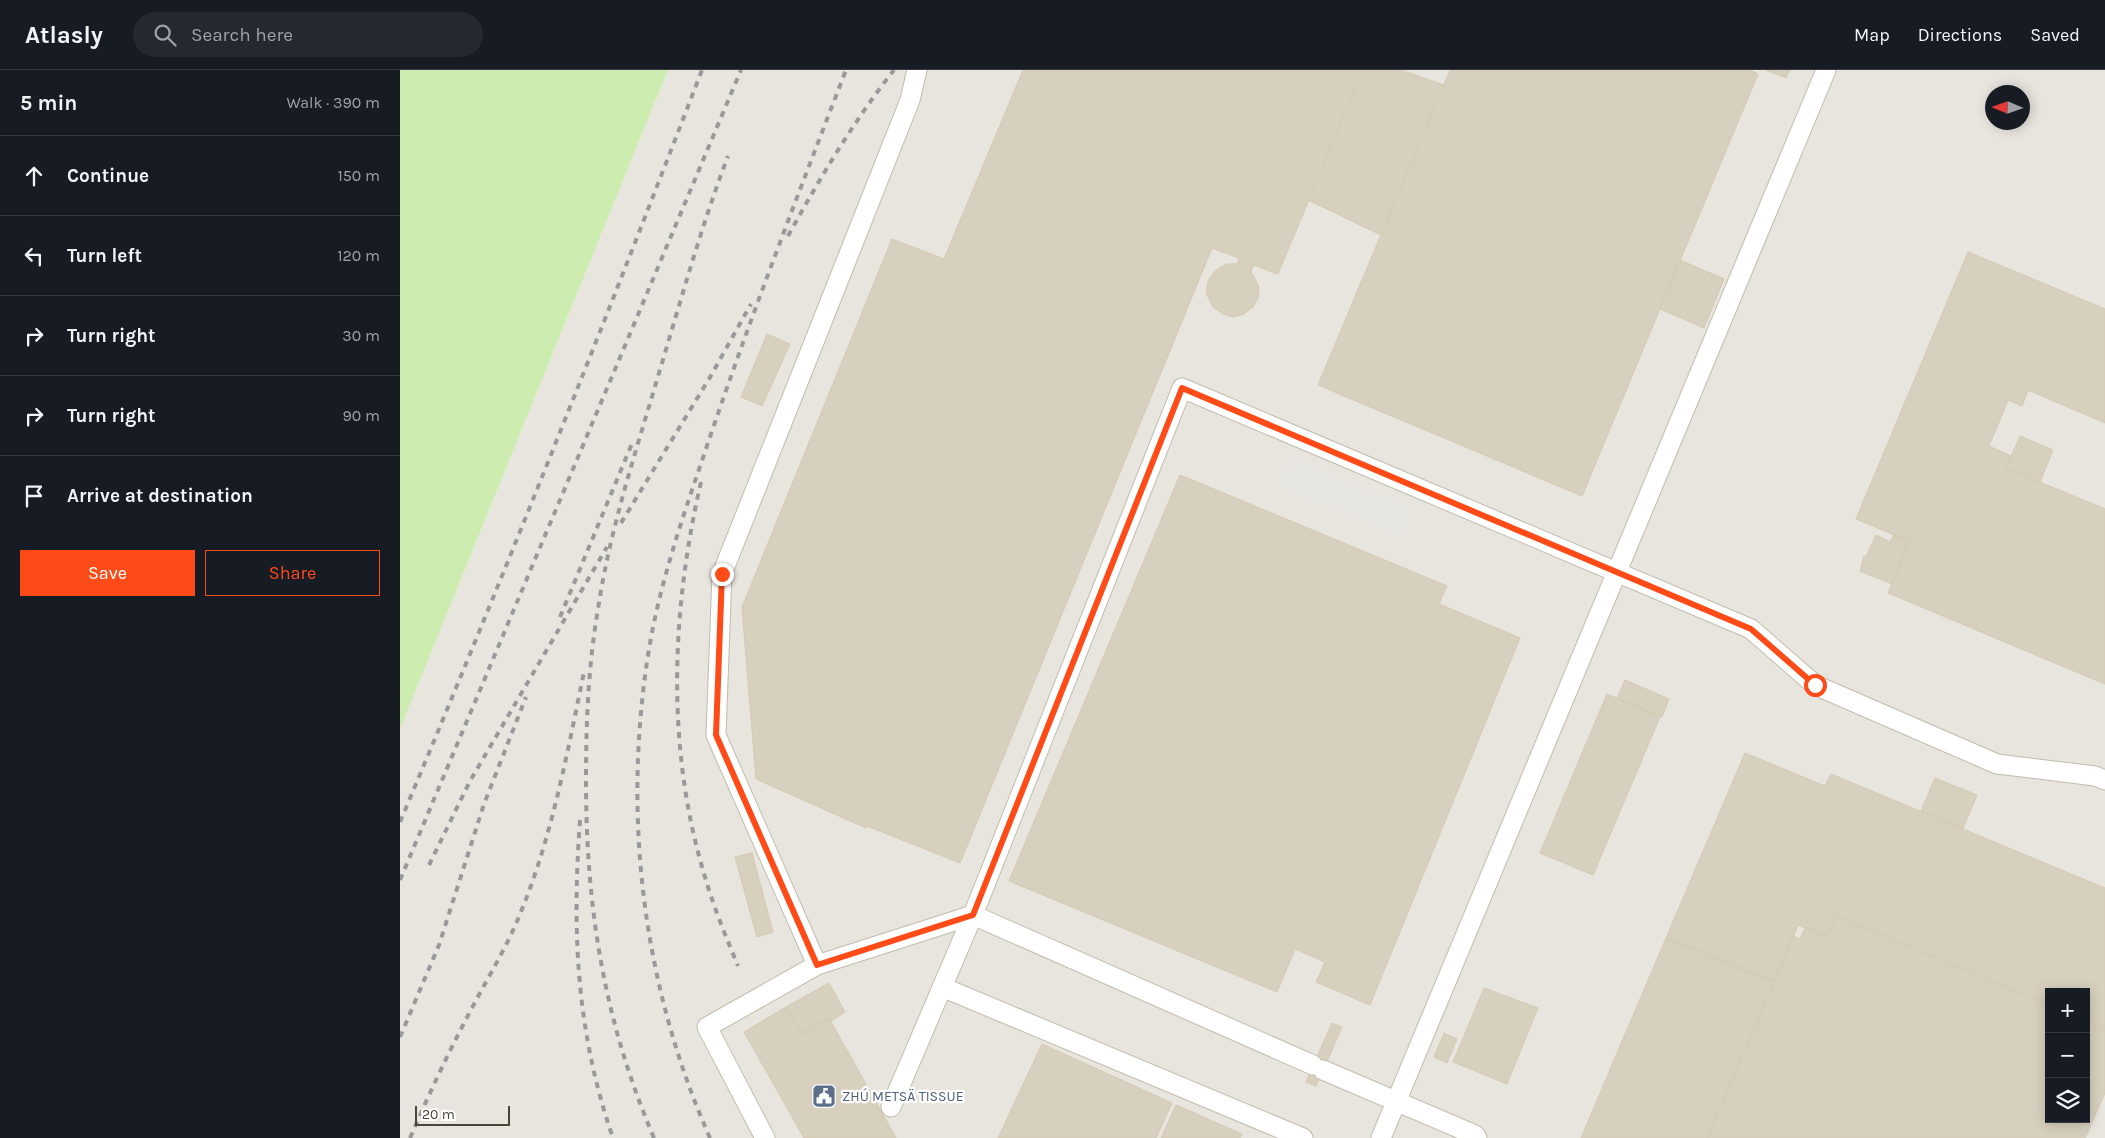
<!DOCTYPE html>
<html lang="en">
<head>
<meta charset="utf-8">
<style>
  :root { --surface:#171b24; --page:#242831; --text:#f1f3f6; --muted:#9ea1a6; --line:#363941; --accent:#ff4b17 }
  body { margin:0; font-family:Karla,sans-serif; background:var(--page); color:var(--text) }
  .controls { position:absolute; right:15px; bottom:15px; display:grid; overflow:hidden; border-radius:0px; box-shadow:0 2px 12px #0003 }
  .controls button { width:45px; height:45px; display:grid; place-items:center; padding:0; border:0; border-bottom:1px solid var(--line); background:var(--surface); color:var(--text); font:25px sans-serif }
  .compass { position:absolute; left:1585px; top:15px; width:45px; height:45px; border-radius:50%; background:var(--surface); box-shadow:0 2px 12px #0003; rotate:272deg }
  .scale { position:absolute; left:15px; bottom:12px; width:95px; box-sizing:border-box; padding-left:5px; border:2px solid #4b4437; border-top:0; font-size:14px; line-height:18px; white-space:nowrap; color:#4b4437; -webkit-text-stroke:4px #fff; paint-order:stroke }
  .stop { position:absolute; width:15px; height:15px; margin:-11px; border:4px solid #ff4b17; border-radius:50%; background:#fff }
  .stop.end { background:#ff4b17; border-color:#fff; box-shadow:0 1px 5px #0008 }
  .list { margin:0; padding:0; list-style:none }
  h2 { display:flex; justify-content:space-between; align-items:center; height:65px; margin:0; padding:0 20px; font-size:21px }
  h2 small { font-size:16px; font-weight:400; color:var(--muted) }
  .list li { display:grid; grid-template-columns:32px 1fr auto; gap:15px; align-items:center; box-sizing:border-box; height:80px; padding:0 20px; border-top:1px solid var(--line) }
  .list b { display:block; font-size:19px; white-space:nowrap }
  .list em { font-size:16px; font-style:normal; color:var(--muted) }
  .actions { display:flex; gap:10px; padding:15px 20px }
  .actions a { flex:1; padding:11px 0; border:1px solid var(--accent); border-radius:0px; text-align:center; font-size:18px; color:var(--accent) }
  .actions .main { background:var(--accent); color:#fff }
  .icon { flex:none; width:28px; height:28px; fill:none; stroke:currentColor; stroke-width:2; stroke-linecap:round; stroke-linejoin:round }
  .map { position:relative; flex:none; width:1705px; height:1068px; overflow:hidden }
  header { display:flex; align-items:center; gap:30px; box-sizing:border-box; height:70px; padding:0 25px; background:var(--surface); border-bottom:1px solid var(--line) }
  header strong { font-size:24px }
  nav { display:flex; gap:28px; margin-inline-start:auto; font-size:18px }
  .search { width:350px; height:45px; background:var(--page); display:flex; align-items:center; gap:12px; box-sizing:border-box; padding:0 18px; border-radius:28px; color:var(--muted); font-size:19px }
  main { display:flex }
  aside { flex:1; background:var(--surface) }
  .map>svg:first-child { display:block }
</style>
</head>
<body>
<header>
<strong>Atlasly</strong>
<div class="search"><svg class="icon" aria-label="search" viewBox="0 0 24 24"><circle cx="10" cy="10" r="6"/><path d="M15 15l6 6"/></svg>Search here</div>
<nav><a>Map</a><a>Directions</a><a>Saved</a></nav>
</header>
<main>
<aside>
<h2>5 min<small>Walk · 390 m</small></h2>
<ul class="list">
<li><svg class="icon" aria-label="ahead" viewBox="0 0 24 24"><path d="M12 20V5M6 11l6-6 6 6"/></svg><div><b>Continue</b></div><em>150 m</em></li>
<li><svg class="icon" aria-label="left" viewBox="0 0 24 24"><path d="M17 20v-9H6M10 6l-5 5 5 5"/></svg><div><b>Turn left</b></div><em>120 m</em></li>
<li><svg class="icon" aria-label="right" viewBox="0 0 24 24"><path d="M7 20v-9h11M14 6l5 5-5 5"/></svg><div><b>Turn right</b></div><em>30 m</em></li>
<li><svg class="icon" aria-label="right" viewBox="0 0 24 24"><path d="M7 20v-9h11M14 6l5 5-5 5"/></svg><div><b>Turn right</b></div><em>90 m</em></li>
<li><svg class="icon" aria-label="arrive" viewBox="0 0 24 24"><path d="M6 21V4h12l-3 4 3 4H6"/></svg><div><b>Arrive at destination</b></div></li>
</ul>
<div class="actions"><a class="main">Save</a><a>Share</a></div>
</aside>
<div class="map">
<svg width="1705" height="1068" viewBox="0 0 1705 1068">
  <rect width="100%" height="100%" fill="#f6f3ea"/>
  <!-- industrial -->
  <path fill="#e8e4de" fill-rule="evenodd" d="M268,0h1437v1068h-1705v-409zM1592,22h30v30h-30zM1649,922h37v127h-37z"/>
  <!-- green -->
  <polygon fill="#cdedb0" points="0,0 268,0 0,659"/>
  <!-- parking -->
  <polygon fill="#e7e5e1" points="889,385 1014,438 1001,469 876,416"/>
  <!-- building -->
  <g fill="#d8d0be" stroke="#d4c9b0">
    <polygon points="623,0 963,0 878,204 854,195 851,201 859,217 858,228 853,237 844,244 833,247 823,244 813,237 806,223 808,211 816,200 827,194 837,194 839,188 812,178 560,793 467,756 466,758 356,709 342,537 492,169 544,189"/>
    <polygon points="963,0 1001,0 1044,15 981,165 908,130"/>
    <polygon points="1050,0 1350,0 1358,4 1182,426 918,315"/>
    <polygon points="1366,0 1390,0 1386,8"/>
    <polygon points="1568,182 1705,239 1705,353 1628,320 1622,336 1608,330 1589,376 1611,386 1606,398 1705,439 1705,614 1488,523 1509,471 1456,449"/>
    <polygon points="1280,190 1324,209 1304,258 1260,239"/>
    <polygon points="367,264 390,274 362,336 341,327"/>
    <polygon points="1620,366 1653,380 1640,412 1606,398"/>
    <polygon points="780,405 1047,516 1039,534 1120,568 970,935 916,912 925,892 895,879 877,922 609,811"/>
    <polygon points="1476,465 1490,472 1494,465 1509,471 1492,514 1460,501 1464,486 1466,487"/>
    <polygon points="1225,610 1269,629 1262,647 1217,629"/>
    <polygon points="1207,624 1260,647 1193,805 1140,783"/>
    <polygon points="1345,683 1425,716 1431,704 1705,818 1705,959 1686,951 1686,922 1649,922 1649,935 1436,846 1427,866 1398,855 1374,912 1266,868"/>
    <polygon points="1535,708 1577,725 1563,758 1521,741"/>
    <polygon points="352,783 373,862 357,867 335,787"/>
    <polygon points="1436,846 1649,935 1649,1049 1686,1049 1686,951 1705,959 1705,1023 1685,1068 1307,1068 1394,866 1400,869 1405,858 1427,866"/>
    <polygon points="1266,868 1374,912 1307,1068 1181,1068"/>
    <polygon points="429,913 445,942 431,951 429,948 402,964 386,937"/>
    <polygon points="1084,918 1138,938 1107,1014 1053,992"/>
    <polygon points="386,937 402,964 429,948 496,1068 404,1068 344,962"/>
    <polygon points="932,953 942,957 916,1016 906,1012"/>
    <polygon points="1044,963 1057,969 1047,993 1034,987"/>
    <polygon points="642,974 772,1033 756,1068 598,1068"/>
    <polygon points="776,1035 842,1064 840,1068 761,1068"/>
  </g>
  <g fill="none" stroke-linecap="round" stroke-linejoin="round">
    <!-- lane casing -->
    <g stroke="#c2bcab" stroke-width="21">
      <g id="lane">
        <polyline points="417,895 316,665 322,504 510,30 517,0"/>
        <polyline points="542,917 903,1068"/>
        <polyline points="913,995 573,845 782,318 1351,559 1415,615 1597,694 1695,706 1705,710"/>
        <polyline points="923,1000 1075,1065 1077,1068"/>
        <polyline points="365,1068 307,957 417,895 573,845 491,1037"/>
        <polyline points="981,1068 1426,0"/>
      </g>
    </g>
    <!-- lane -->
    <use href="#lane" stroke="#fff" stroke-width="19"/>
    <!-- rail -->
    <g stroke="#999" stroke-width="4" stroke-dasharray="6 6" stroke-linecap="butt">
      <path d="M388,166c32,-58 65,-114 106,-166"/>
      <path d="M301,412c-30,130 -35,267 4,395 9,31 21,60 33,89"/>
      <polyline points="221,453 309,309 351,234"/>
      <polyline points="160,547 233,371"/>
      <path d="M180,750c-8,111 -4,211 33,318"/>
      <path d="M0,752c105,-249 205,-500 302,-752"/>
      <polyline points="29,795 70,711 207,477"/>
      <polyline points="0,810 341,0"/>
      <polyline points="0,967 39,875 84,734 126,627"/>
      <path d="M10,1068c19,-44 39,-87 62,-130 16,-31 35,-61 48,-94 32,-77 47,-160 64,-242"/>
      <path d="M254,1068c-50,-117 -68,-230 -68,-357 0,-57 2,-114 12,-172 12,-80 38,-158 61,-236 22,-73 42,-146 69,-217"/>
      <path d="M310,1068c-66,-149 -87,-315 -63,-476 11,-77 38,-151 63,-225 42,-124 89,-245 136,-367"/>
    </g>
  </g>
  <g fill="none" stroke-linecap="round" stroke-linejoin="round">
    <!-- route -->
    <polyline stroke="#ff4b17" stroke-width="6" points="322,504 316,665 417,895 573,845 782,318 1351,559 1415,615"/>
  </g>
  <!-- icons -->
  <defs>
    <g id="civic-square" transform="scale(1.25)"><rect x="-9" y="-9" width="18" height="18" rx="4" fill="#5c6f8a" stroke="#fff"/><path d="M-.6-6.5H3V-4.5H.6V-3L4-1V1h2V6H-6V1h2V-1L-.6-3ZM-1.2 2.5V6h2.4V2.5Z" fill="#fff"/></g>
  </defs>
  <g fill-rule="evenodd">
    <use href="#civic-square" x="424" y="1026"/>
  </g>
  <g text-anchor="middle" stroke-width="4.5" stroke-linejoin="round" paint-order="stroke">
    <!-- service labels -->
    <g font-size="14" fill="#4e5e75" stroke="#fff" text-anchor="start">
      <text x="442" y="1031">ZHÚ METSÄ TISSUE</text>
    </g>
  </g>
</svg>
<div class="controls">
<button>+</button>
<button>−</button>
<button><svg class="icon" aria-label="layers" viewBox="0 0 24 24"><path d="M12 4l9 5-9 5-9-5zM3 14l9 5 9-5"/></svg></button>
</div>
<svg class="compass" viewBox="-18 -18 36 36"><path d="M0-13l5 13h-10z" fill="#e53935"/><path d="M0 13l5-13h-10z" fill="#9ea1a6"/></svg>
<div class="scale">20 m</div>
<div class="stop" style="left:1415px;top:615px"></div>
<div class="stop end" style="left:322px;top:504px"></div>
</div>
</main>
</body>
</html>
